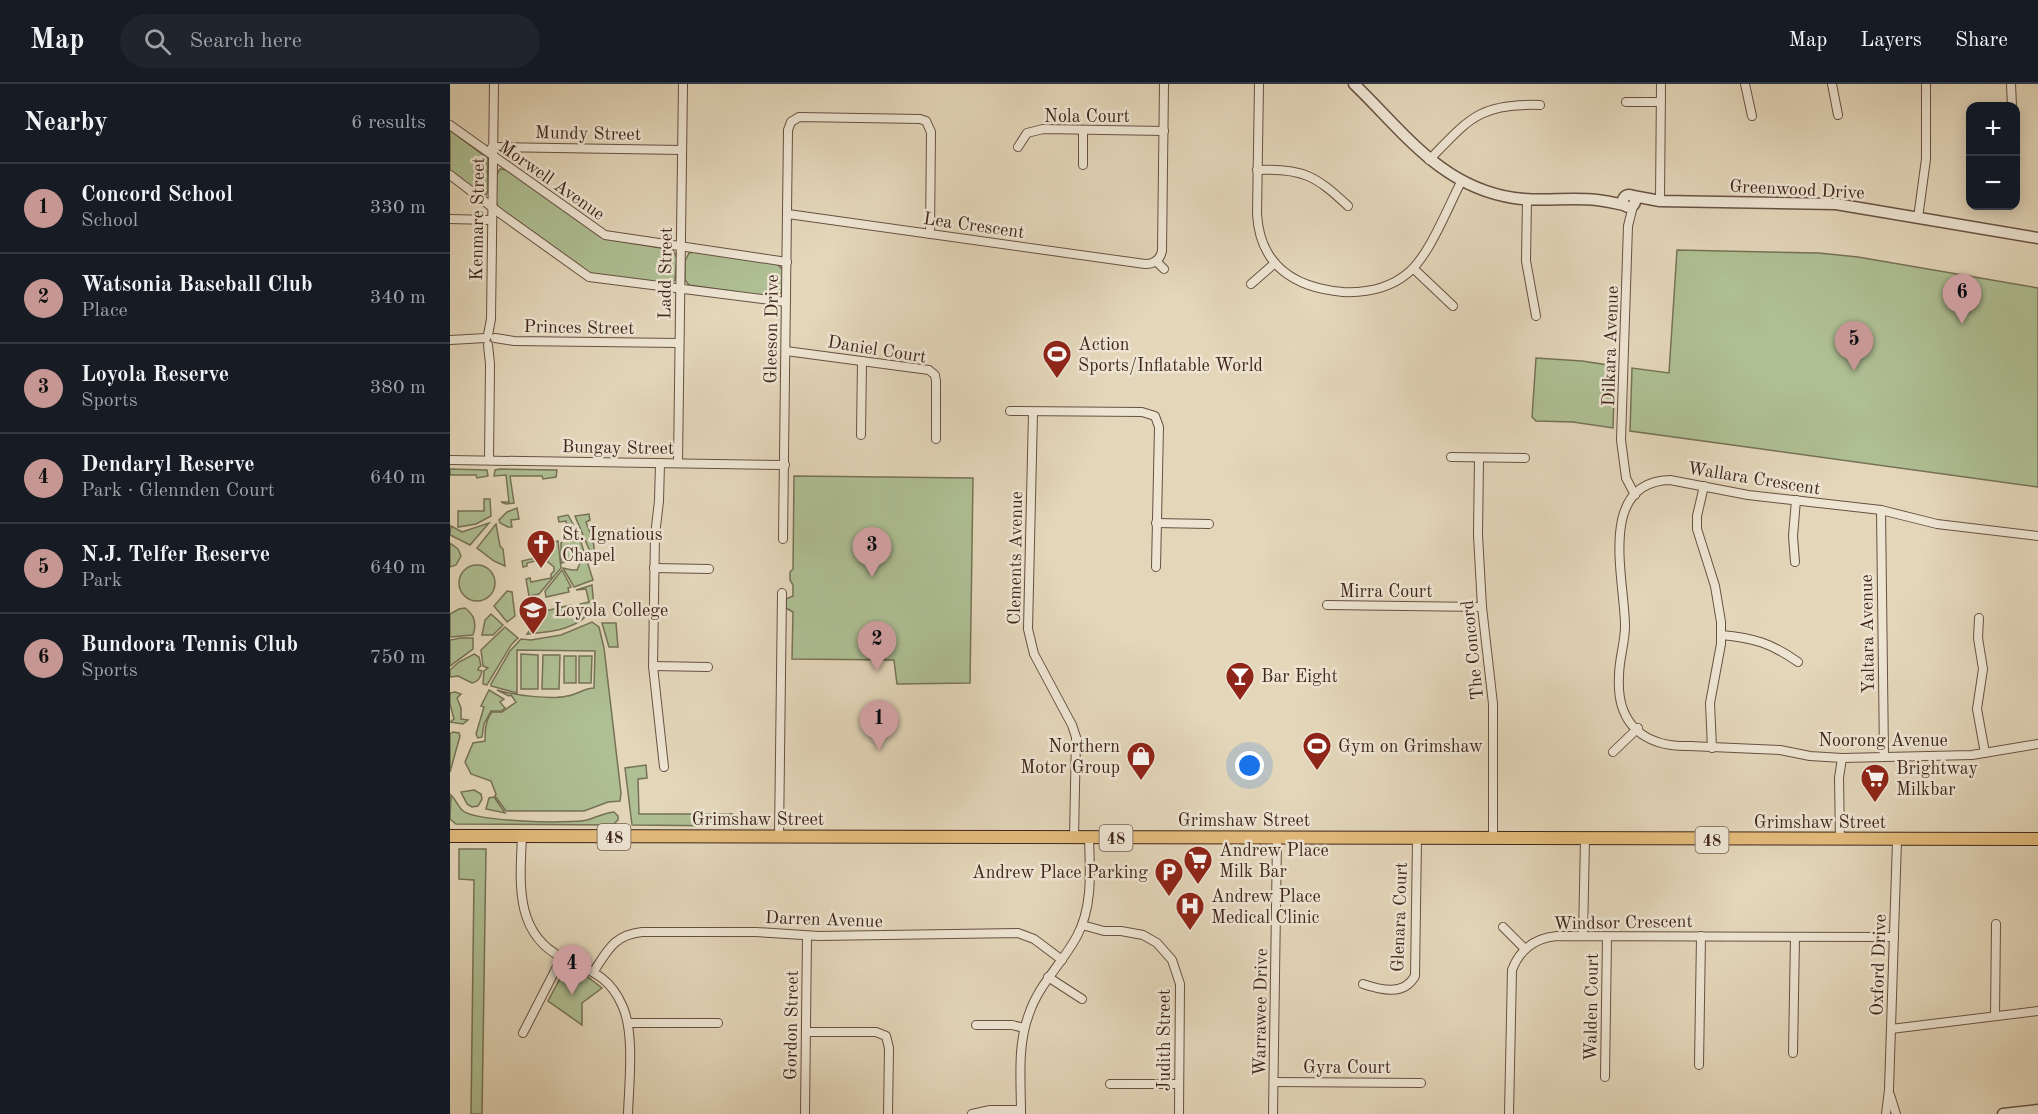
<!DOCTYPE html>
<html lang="en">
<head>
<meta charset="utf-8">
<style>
  :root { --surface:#171b24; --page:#20242c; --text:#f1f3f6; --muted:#9ea1a6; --line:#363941; --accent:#c59692 }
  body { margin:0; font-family:"Old Standard TT",serif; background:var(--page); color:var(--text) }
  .controls { position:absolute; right:18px; top:18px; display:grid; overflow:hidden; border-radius:12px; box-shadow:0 3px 15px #0003 }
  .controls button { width:54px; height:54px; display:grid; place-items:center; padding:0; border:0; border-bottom:2px solid var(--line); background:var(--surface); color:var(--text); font:30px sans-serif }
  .you { position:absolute; left:800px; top:682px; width:21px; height:21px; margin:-15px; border:4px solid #fff; border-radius:50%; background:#1a73e8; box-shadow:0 0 0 9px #1a73e833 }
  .badge { display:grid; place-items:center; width:39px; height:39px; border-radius:50%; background:var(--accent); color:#111; font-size:20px; font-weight:700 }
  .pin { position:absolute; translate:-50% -50px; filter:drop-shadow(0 2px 3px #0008) }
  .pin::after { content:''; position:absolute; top:32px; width:21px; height:18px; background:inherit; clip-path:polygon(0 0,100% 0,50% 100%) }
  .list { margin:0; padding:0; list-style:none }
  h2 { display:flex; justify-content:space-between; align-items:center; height:78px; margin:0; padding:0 24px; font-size:26px }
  h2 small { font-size:20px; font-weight:400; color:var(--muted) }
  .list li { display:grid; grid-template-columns:39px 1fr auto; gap:18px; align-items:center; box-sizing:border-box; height:90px; padding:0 24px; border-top:2px solid var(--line) }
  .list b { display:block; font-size:22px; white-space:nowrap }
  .list p { margin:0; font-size:20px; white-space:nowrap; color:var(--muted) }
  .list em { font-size:20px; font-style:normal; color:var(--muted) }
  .icon { flex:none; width:33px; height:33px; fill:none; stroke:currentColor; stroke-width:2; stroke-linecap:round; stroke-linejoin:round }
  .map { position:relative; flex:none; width:1588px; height:1030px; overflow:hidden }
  header { display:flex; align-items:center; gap:36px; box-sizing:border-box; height:84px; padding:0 30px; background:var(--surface); border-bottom:2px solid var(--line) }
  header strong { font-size:28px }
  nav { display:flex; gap:33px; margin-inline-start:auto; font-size:21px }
  .search { width:420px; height:54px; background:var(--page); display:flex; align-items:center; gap:15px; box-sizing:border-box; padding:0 21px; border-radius:33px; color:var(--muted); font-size:22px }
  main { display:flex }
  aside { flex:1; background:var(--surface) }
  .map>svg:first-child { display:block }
</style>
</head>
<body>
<header>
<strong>Map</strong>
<div class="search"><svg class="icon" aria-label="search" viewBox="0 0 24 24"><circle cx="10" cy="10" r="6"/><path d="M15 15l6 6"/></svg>Search here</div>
<nav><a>Map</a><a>Layers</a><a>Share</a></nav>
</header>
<main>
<aside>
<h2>Nearby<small>6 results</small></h2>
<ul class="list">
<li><span class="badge">1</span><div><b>Concord School</b><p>School</p></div><em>330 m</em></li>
<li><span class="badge">2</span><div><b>Watsonia Baseball Club</b><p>Place</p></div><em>340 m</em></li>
<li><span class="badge">3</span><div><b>Loyola Reserve</b><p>Sports</p></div><em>380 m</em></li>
<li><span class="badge">4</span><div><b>Dendaryl Reserve</b><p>Park · Glennden Court</p></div><em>640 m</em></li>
<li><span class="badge">5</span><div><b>N.J. Telfer Reserve</b><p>Park</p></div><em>640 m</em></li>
<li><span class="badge">6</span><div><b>Bundoora Tennis Club</b><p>Sports</p></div><em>750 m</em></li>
</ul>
</aside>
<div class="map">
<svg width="1588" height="1030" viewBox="0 0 1588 1030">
  <rect width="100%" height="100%" fill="#e3d6b9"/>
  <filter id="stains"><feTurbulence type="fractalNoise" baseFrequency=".00333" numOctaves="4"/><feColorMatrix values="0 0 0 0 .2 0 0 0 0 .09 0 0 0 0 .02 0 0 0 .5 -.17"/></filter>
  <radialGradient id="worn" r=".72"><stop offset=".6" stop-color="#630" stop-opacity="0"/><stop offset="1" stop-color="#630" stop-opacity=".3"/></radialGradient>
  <!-- green -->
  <g fill="#aebf93" stroke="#767256" stroke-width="1.5">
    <polygon points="0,46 37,74 38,107 36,111 31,110 0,88"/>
    <path d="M50,85l7,1 94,67 12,3 60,10 4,8 -2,22 -4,4 -82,-10 -90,-65c-5,-9 -6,-31 1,-40z"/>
    <polygon points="1227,166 1369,169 1408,173 1588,204 1588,403 1180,347 1182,284 1219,289"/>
    <polygon points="245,168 326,179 333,186 332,208 326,212 321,213 239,201 235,196 235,177 239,169"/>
    <polygon points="1086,274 1132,277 1165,282 1163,344 1123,338 1086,337 1082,333"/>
    <polygon points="0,385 37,386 38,392 27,394 26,391 0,391"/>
    <polygon points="50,385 107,386 106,393 93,395 92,392 60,392 64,419 56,420 51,418 59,418 56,391 44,392 45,386"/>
    <polygon points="344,392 523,394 520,599 447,600 444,576 342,575 343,528 336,524 336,515 343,512 343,501 340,496 340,488 343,485"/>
    <polygon points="34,415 40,415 41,432 26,440 8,443 8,427 34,427"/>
    <polygon points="67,424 69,435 61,436 62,443 58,443 50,439 49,436 57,428"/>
    <polygon points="139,430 140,436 136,438 143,456 145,472 141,470 125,432"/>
    <polygon points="118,431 128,449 127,451 112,453 119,451 116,437 109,438 108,433"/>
    <polygon points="39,439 20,461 0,451 1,442 12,448"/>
    <polygon points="46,440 50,462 53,465 55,482 44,477 27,464"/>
    <polygon points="128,454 130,455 143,496 124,503 113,484 122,486 127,486 131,477 128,473 122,472 115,478 111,479 111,459 114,457"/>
    <polygon points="104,455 104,458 108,457 111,484 89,510 79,512 76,495 80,494 81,498 101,494 101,490 104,487 104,483 98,478 97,474 77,479 77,482 73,483 72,477 90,473 91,465 88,458"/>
    <polygon points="0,459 8,465 11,472 6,481 0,483"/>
    <circle cx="27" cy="499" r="18"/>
    <polygon points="112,486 121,503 118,504 119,508 96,513 95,507"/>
    <path d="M142,501l2,22c-15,23 -43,25 -67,27l6,-8 1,-6 8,-2 -1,-6 30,-7 2,8 8,-2 -1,-7 9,-2 -3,-13 -10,1z"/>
    <polygon points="57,507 62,508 65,532 57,538 44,522"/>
    <path d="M15,524c10,7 12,16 8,27l-23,2v-23l9,-5z"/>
    <polygon points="41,530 53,541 43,551 32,551 35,536"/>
    <path d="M142,538l7,5 5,21 17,145 -1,8 -12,1 -24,9h-78l-11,-15 1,-2 -5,-13 -20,-7 -6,-12 8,-19 12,-2c0,-10 0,-20 7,-29h10l14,-10 -5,-7 -2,1 -12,-6c17,5 53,10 70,6 10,-1 17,-8 27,-8l1,-37 -78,-1v43l-26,-7v-2l19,-33 11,-12 10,1 30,-5z"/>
    <polygon points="152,539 166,539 168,563 159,563"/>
    <polygon points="55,543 68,554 61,561 37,601 33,600 34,587 38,584 33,582 31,566"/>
    <polygon points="11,554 23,554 23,565 0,582 0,556"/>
    <path d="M24,570l5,3 2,9 -2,1 -1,3 4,1c-1,6 -4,11 -10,12l-14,-7 -8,1v-7l9,-8z"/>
    <polygon points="71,570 88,571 88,605 71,605"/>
    <polygon points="93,571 110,571 109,605 92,605"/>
    <rect x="114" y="572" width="12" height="27"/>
    <polygon points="129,572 142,572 141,599 129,599"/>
    <polygon points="39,606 54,615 50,618 55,624 51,627 41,627 34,640 32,653 28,654 26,650 34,623 31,622"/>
    <polygon points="5,608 11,610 7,614 11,624 11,635 18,636 13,640 0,638 4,635 0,620 0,609"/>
    <polygon points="3,648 9,649 10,652 0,688 0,650"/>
    <polygon points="196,681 197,694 188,695 189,730 283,730 283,742 182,741 175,684"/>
    <polygon points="24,706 31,710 32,715 28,722 22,723 17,720 11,708"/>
    <path d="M1,711c5,5 7,11 11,15 12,12 108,14 125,10 10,-3 17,-7 27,-8l4,4v4l-5,5 -157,-1 -6,-5z"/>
    <polygon points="44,713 55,729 36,725 39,714"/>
    <polygon points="9,765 36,765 32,1030 21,1030 24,796 9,795"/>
    <polygon points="120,885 135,891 152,904 132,919 132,941 98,917 114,887"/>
  </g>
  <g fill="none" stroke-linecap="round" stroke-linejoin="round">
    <!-- minor casing -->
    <g stroke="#685142" stroke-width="10">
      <g id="minor">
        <path d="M809,0l-2,130c3,52 38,74 86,78 24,1 46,-3 65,-19 21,-17 40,-66 53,-91"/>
        <polyline points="1295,0 1302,32"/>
        <polyline points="1382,0 1388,31"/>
        <polyline points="1561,0 1562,22"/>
        <polyline points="1176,18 1211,18"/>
        <polyline points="0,41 155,151 337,178"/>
        <polyline points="42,63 232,66"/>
        <polyline points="568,63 577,49 593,45 714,47"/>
        <path d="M979,76c40,-41 50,-57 111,-55"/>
        <polyline points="633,81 633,46"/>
        <path d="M807,86c46,-2 59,6 91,36"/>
        <polyline points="0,91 51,130 139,193 336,218"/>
        <polyline points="1077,115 1076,177 1086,232"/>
        <polyline points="1210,117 1211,0"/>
        <polyline points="1183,122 1178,142 1171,356 1176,394 1185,411"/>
        <path d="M338,130l357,50c9,0 15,-4 17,-13l2,-167"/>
        <polyline points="1468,134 1476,75 1476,0"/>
        <polyline points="0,135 41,136"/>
        <polyline points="706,177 714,185"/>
        <polyline points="964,185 1003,222"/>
        <polyline points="801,200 825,179"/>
        <polyline points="38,251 41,235 44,0"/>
        <polyline points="45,254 64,257 229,259"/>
        <polyline points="0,256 36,254"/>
        <polyline points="38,261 40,280 39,376"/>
        <polyline points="336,267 479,286 485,291 486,297 486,355"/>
        <polyline points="560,327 692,328 705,332 709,343 706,483"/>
        <polyline points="583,328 578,545 584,570 622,641 626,653 624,754"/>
        <polyline points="411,351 412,277"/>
        <polyline points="1001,373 1075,374"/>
        <polyline points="1029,374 1028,451 1032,523 1043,620 1043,755"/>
        <polyline points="0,376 335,381"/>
        <polyline points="210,379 209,417 205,451 203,582 214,683"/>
        <polyline points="228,379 233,0"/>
        <polyline points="1254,402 1247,432 1247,445 1265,502 1271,538 1271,560 1260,619 1262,664"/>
        <polyline points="1431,426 1434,672"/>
        <polyline points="706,439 759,440"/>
        <polyline points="333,455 338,46 341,38 349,33 470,35 476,37 481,48 480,150"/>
        <polyline points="1345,478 1343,452 1346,416"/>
        <polyline points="204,484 259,485"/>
        <polyline points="877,521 1032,523"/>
        <polyline points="1529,534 1528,554 1533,585 1527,625 1535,669"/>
        <path d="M1271,551c33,3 50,8 77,27"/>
        <polyline points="203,582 258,583"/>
        <polyline points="1239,662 1330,666 1360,672 1392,674 1522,671 1588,660"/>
        <path d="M1242,662c-47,2 -76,-21 -73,-70 0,-17 6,-33 6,-50 0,-45 -29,-144 45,-146l78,15 133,15 56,14 101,12"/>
        <polyline points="1163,668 1188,644"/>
        <path d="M72,752c-2,46 -8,98 41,122 27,13 46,17 59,47 13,27 7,79 6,109"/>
        <polyline points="329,753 332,509"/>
        <polyline points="1390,756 1389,694 1392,674"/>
        <polyline points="632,841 654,847 671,847 693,851 707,859 722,876 730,900 729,1030"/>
        <polyline points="1053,843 1075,865"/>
        <polyline points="1133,852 1135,756"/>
        <path d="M144,887c14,-21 20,-36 48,-39h114l63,4 199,-3 16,6 28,21"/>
        <polyline points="598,893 632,915"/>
        <path d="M913,900c18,6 41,12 52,-8l2,-137"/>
        <polyline points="1545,932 1546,840"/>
        <polyline points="178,939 268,939"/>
        <polyline points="526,941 562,941 574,944"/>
        <polyline points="1441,945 1588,927"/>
        <polyline points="356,948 426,948 436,952 439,964 438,1030"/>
        <polyline points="73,949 112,873"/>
        <polyline points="1343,969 1345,853"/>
        <polyline points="1249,981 1251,852"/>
        <polyline points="1155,993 1157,853"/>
        <polyline points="824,998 971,999"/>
        <polyline points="660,1000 729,1000"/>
        <polyline points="1440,1011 1446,1030"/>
        <polyline points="355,1030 357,852"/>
        <polyline points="522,1030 540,1026 571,1026"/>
        <path d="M571,1030c0,-33 -4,-69 8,-100 10,-30 33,-50 48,-78 16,-30 13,-65 12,-98"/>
        <polyline points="823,1030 827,754"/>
        <path d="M1059,1030l3,-144c8,-21 23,-32 45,-34l337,1"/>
        <polyline points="1436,1030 1439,1006 1447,756"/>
      </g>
    </g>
    <!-- tertiary casing -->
    <g stroke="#685142" stroke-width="13">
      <g id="tertiary">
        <path d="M904,0c50,48 87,103 160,114 27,4 55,-1 83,2 9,1 18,3 27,5"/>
        <circle cx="1179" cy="117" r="6"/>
        <polyline points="1183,112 1210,117 1386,120 1588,154"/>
        <polyline points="1553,1030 1588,1026"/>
      </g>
    </g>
    <!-- primary casing -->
    <g stroke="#3f251a" stroke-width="14">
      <polyline id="primary" points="0,752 1588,755"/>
    </g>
    <!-- minor -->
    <use href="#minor" stroke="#ede4d2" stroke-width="8"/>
    <!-- tertiary -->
    <use href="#tertiary" stroke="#ede4d2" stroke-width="10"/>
    <!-- primary -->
    <use href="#primary" stroke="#e2bb7c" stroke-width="12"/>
  </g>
  <!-- icons -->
  <defs>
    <g id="stadium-pin" transform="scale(1.5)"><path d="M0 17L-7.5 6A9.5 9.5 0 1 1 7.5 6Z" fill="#8f2418" stroke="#ede4d2"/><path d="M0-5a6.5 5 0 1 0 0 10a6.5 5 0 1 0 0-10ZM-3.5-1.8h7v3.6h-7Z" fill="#fff"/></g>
    <g id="church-pin" transform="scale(1.5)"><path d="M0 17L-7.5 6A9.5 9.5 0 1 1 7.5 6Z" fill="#8f2418" stroke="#ede4d2"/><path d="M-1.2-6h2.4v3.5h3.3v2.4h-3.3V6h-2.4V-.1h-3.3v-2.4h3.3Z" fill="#fff"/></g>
    <g id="school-pin" transform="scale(1.5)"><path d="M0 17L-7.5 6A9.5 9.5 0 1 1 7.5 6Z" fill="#8f2418" stroke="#ede4d2"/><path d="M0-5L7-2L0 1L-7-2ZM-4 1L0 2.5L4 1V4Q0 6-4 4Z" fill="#fff"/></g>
    <g id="bar-pin" transform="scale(1.5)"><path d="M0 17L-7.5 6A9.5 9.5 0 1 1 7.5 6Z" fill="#8f2418" stroke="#ede4d2"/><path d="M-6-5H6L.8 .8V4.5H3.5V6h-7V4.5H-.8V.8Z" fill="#fff"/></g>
    <g id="shop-pin" transform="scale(1.5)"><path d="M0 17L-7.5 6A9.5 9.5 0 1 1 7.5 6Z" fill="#8f2418" stroke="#ede4d2"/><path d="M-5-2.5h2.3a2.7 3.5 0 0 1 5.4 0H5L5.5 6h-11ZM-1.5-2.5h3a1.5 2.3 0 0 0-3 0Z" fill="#fff"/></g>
    <g id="supermarket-pin" transform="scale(1.5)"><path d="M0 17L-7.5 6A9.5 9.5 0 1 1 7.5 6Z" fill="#8f2418" stroke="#ede4d2"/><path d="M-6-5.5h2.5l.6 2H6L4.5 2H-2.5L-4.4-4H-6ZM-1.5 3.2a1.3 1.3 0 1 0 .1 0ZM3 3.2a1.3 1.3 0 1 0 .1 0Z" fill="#fff"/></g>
    <g id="parking-pin" transform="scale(1.5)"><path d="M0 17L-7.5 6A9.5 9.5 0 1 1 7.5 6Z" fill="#8f2418" stroke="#ede4d2"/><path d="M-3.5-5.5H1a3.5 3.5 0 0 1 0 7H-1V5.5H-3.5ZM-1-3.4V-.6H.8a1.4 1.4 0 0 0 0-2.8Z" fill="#fff"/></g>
    <g id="hospital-pin" transform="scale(1.5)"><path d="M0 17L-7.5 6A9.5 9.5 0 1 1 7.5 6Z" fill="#8f2418" stroke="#ede4d2"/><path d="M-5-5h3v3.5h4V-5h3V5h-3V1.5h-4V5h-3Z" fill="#fff"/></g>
  </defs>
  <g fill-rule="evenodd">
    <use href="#stadium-pin" x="607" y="270"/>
    <use href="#church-pin" x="91" y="460"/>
    <use href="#school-pin" x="83" y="526"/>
    <use href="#bar-pin" x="790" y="592"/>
    <use href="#stadium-pin" x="867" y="662"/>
    <use href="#shop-pin" x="691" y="672"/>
    <use href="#supermarket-pin" x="1425" y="694"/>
    <use href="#supermarket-pin" x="748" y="776"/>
    <use href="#parking-pin" x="719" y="788"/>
    <use href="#hospital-pin" x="740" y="822"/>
  </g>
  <g text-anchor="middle" stroke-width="5" stroke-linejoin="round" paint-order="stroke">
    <!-- shield labels -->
    <g fill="#ede4d2" stroke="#735e51" stroke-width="1.5">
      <rect x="147.5" y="740" width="33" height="26" rx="4.5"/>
      <rect x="649.5" y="741" width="33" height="26" rx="4.5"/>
      <rect x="1245.5" y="743" width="33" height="26" rx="4.5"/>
    </g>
    <g font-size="16" font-weight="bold" fill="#3f251a">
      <text x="164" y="759">48</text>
      <text x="666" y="760">48</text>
      <text x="1262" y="762">48</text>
    </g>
    <!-- street labels -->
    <g font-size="18" fill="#3f251a" stroke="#ede4d2">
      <text x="637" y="38">Nola Court</text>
      <text transform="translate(138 49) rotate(1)" y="6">Mundy Street</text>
      <text transform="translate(102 96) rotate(35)" y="6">Morwell Avenue</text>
      <text transform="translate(1347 105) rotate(3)" y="6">Greenwood Drive</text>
      <text transform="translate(27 135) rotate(-89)" y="6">Kenmare Street</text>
      <text transform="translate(524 141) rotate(8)" y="6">Lea Crescent</text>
      <text transform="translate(215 189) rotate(-89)" y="6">Ladd Street</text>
      <text transform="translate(129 243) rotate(1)" y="6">Princes Street</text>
      <text transform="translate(321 245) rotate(-89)" y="6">Gleeson Drive</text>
      <text transform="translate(1160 262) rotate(-88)" y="6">Dilkara Avenue</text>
      <text transform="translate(427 265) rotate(9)" y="6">Daniel Court</text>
      <text transform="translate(168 363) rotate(1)" y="6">Bungay Street</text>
      <text transform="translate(1304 394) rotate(9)" y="6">Wallara Crescent</text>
      <text transform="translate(565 474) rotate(-89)" y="6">Clements Avenue</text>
      <text x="936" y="513">Mirra Court</text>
      <text transform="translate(1417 550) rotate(-91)" y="6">Yaltara Avenue</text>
      <text transform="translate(1022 566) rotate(-96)" y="6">The Concord</text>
      <text x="1433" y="662">Noorong Avenue</text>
      <text x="308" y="741">Grimshaw Street</text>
      <text x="794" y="742">Grimshaw Street</text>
      <text x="1370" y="744">Grimshaw Street</text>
      <text transform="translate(949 833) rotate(-88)" y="6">Glenara Court</text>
      <text transform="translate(374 835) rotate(2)" y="6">Darren Avenue</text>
      <text transform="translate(1173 838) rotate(-1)" y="6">Windsor Crescent</text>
      <text transform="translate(1428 881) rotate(-88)" y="6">Oxford Drive</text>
      <text transform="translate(1141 923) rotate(-89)" y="6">Walden Court</text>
      <text transform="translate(810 928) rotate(-89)" y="6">Warrawee Drive</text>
      <text transform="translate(341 941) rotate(-89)" y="6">Gordon Street</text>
      <text transform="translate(714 956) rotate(-90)" y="6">Judith Street</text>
      <text x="897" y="989">Gyra Court</text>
    </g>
    <!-- poi labels -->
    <g font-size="18" fill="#3f251a" stroke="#ede4d2" text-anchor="start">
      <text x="628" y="266">Action<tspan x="628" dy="21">Sports/Inflatable World</tspan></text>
      <text x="112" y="456">St. Ignatious<tspan x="112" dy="21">Chapel</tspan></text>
      <text x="104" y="532">Loyola College</text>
      <text x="811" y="598">Bar Eight</text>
      <text x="670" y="668" text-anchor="end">Northern<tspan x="670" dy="21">Motor Group</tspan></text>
      <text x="888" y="668">Gym on Grimshaw</text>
      <text x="1446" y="690">Brightway<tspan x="1446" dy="21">Milkbar</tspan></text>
      <text x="769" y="772">Andrew Place<tspan x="769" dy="21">Milk Bar</tspan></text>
      <text x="698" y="794" text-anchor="end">Andrew Place Parking</text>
      <text x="761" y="818">Andrew Place<tspan x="761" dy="21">Medical Clinic</tspan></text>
    </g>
  </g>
  <rect width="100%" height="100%" filter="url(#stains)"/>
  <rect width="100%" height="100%" fill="url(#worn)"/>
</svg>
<div class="controls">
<button>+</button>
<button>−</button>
</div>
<div class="you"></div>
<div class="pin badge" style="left:429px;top:666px">1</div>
<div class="pin badge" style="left:427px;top:587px">2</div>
<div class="pin badge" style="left:422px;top:493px">3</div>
<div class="pin badge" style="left:122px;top:911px">4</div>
<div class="pin badge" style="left:1404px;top:287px">5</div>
<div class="pin badge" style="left:1512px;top:240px">6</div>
</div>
</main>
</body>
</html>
